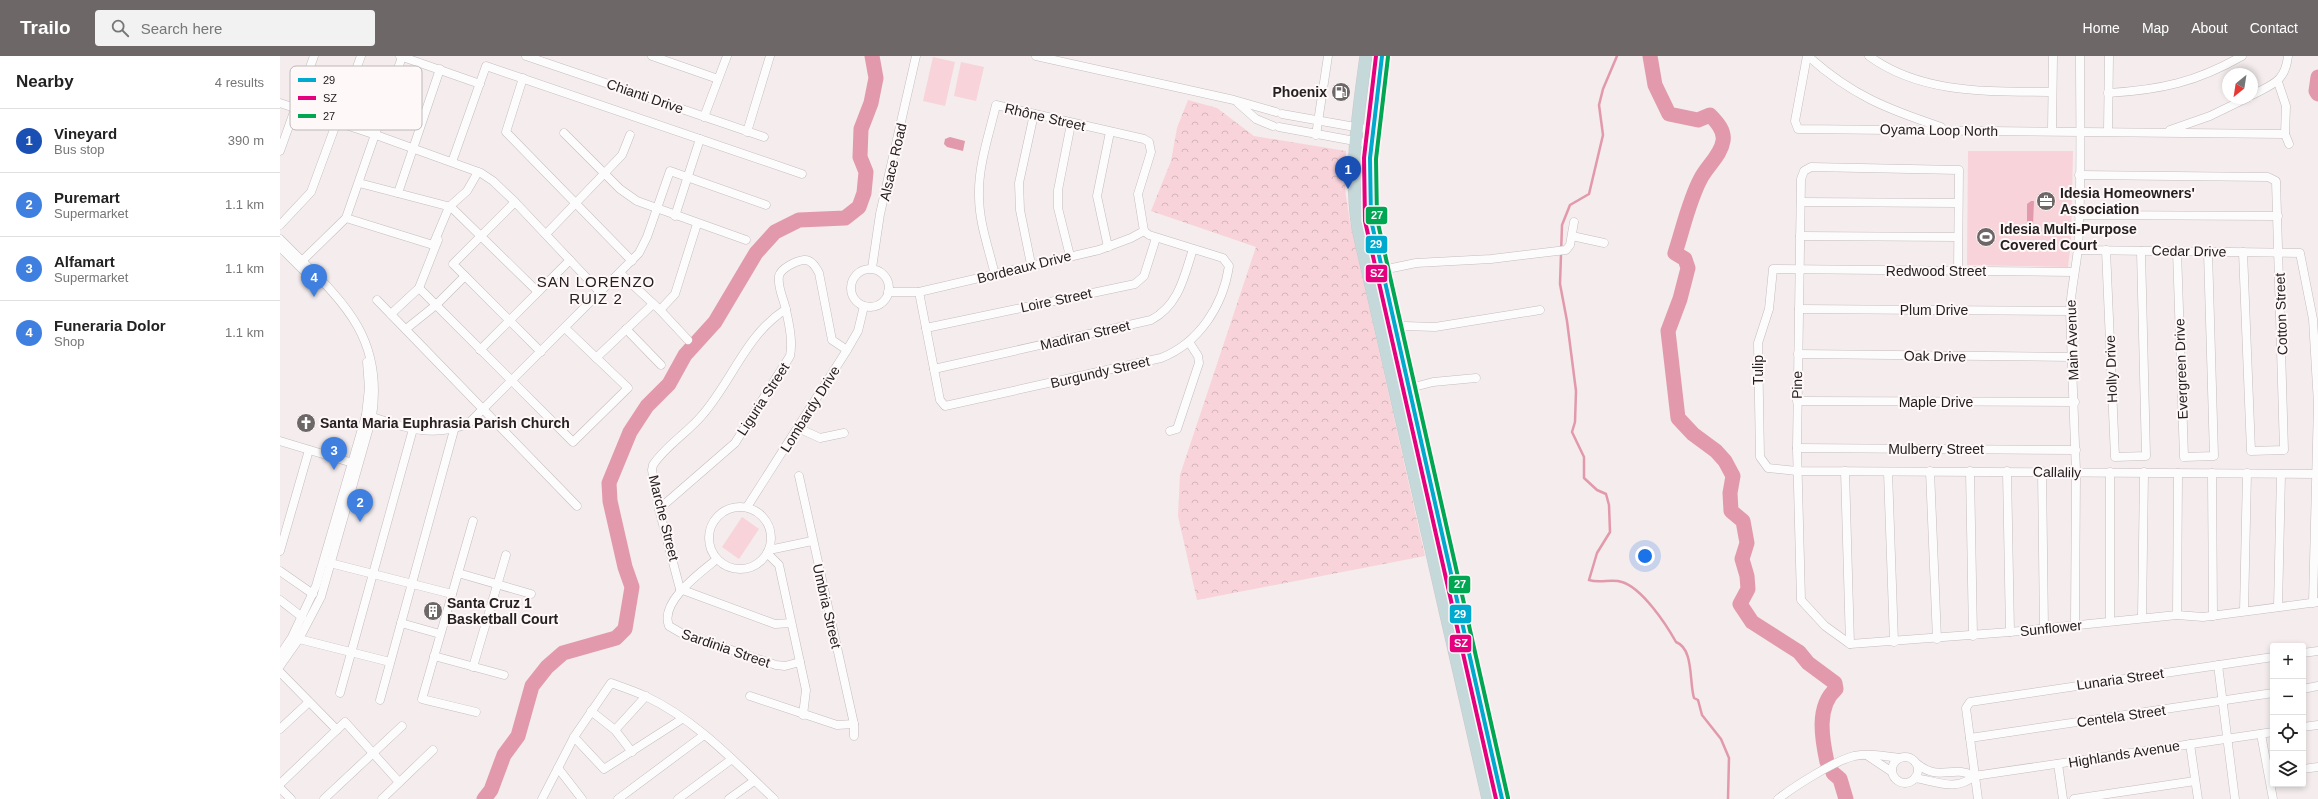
<!DOCTYPE html>
<html lang="en">
<head>
<meta charset="utf-8">
<style>
  :root { --surface:#fff; --page:#f2f2f2; --text:#222; --muted:#767676; --line:#e0e0e0; --accent:#6e6768 }
  body { margin:0; font-family:Arial,sans-serif; background:var(--page); color:var(--text) }
  .controls { position:absolute; right:12px; bottom:12px; display:grid; overflow:hidden; border-radius:4px; box-shadow:0 2px 6px #0003 }
  .controls button { width:36px; height:36px; display:grid; place-items:center; padding:0; border:0; border-bottom:1px solid var(--line); background:var(--surface); color:var(--text); font:20px sans-serif }
  .compass { position:absolute; left:1942px; top:12px; width:36px; height:36px; border-radius:50%; background:var(--surface); box-shadow:0 2px 6px #0003; rotate:210deg }
  .you { position:absolute; left:1365px; top:500px; width:14px; height:14px; margin:-10px; border:3px solid #fff; border-radius:50%; background:#1a73e8; box-shadow:0 0 0 6px #1a73e833 }
  .badge { display:grid; place-items:center; width:26px; height:26px; border-radius:50%; background:var(--accent); color:#fff; font-size:13px; font-weight:700 }
  .pin { position:absolute; translate:-50% -33px; filter:drop-shadow(0 1px 2px #0008) }
  .pin::after { content:''; position:absolute; top:21px; width:14px; height:12px; background:inherit; clip-path:polygon(0 0,100% 0,50% 100%) }
  .list { margin:0; padding:0; list-style:none }
  h2 { display:flex; justify-content:space-between; align-items:center; height:52px; margin:0; padding:0 16px; font-size:17px }
  h2 small { font-size:13px; font-weight:400; color:var(--muted) }
  .list li { display:grid; grid-template-columns:26px 1fr auto; gap:12px; align-items:center; box-sizing:border-box; height:64px; padding:0 16px; border-top:1px solid var(--line) }
  .list b { display:block; font-size:15px; white-space:nowrap }
  .list p { margin:0; font-size:13px; white-space:nowrap; color:var(--muted) }
  .list em { font-size:13px; font-style:normal; color:var(--muted) }
  .icon { flex:none; width:22px; height:22px; fill:none; stroke:currentColor; stroke-width:2; stroke-linecap:round; stroke-linejoin:round }
  .map { position:relative; flex:none; width:2038px; height:743px; overflow:hidden }
  header { display:flex; align-items:center; gap:24px; box-sizing:border-box; height:56px; padding:0 20px; background:var(--accent); color:#fff }
  header strong { font-size:19px }
  nav { display:flex; gap:22px; margin-inline-start:auto; font-size:14px }
  .search { width:280px; height:36px; background:var(--page); display:flex; align-items:center; gap:10px; box-sizing:border-box; padding:0 14px; border-radius:4px; color:var(--muted); font-size:15px }
  main { display:flex }
  aside { flex:1; background:var(--surface) }
  .map>svg:first-child { display:block }
</style>
</head>
<body>
<header>
<strong>Trailo</strong>
<div class="search"><svg class="icon" aria-label="search" viewBox="0 0 24 24"><circle cx="10" cy="10" r="6"/><path d="M15 15l6 6"/></svg>Search here</div>
<nav><a>Home</a><a>Map</a><a>About</a><a>Contact</a></nav>
</header>
<main>
<aside>
<h2>Nearby<small>4 results</small></h2>
<ul class="list">
<li><span class="badge" style="background:#1a4fb4">1</span><div><b>Vineyard</b><p>Bus stop</p></div><em>390 m</em></li>
<li><span class="badge" style="background:#3f7fe0">2</span><div><b>Puremart</b><p>Supermarket</p></div><em>1.1 km</em></li>
<li><span class="badge" style="background:#3f7fe0">3</span><div><b>Alfamart</b><p>Supermarket</p></div><em>1.1 km</em></li>
<li><span class="badge" style="background:#3f7fe0">4</span><div><b>Funeraria Dolor</b><p>Shop</p></div><em>1.1 km</em></li>
</ul>
</aside>
<div class="map">
<svg width="2038" height="743" viewBox="0 0 2038 743">
  <defs>
    <pattern id="forest-crowns" width="20" height="18" patternUnits="userSpaceOnUse"><rect width="20" height="18" fill="#f8d3da"/><path d="M2 6a3 3 0 1 1 6 0M12 15a3 3 0 1 1 6 0" fill="none" stroke="#d4b5bb"/></pattern>
  </defs>
  <rect width="100%" height="100%" fill="#f4eced"/>
  <!-- forest -->
  <polygon fill="url(#forest-crowns)" points="908,44 937,52 974,80 1066,95 1065,134 1070,166 1145,500 917,544 898,460 900,419 976,191 871,155 891,105 897,72"/>
  <!-- park -->
  <g fill="#f8d3da">
    <polygon points="653,1 675,6 665,50 643,45"/>
    <polygon points="681,6 704,11 696,45 674,40"/>
    <polygon points="1688,95 1793,95 1791,186 1788,211 1687,209"/>
    <polygon points="462,461 479,473 459,503 442,491"/>
  </g>
  <!-- water -->
  <g fill="#e299ac">
    <polygon points="670,81 685,85 683,95 667,91 664,88 665,83"/>
    <polygon points="1751,145 1754,145 1753,169 1747,168 1747,148"/>
  </g>
  <g fill="none" stroke-linecap="round" stroke-linejoin="round">
    <!-- stream -->
    <path stroke="#e299ac" stroke-width="2.5" d="M1337,0l-14,33 -4,16 4,30 -14,59 -19,11 -8,20 -2,59 7,37 9,70 -1,31 -3,10 12,25v21l13,12 9,4 3,11 1,27 -13,21 -8,27c12,4 22,-2 33,2 20,6 44,42 54,60 18,7 13,39 18,56l4,2 4,15 19,24 8,19 -1,41"/>
    <!-- river -->
    <g stroke="#e299ac" stroke-width="15">
      <path d="M1370,0l5,29 14,29 29,6 12,-5c7,7 15,16 13,26 -2,14 -15,24 -22,37 -12,22 -18,51 -26,75l10,6 3,9 -8,31 -12,32 10,87 15,16 23,17 9,10 8,15 -3,17 1,18 12,10 4,22 -5,16 5,17 1,13 -8,15 12,18 47,30 9,11 27,20 1,6c-20,17 -14,50 -9,73"/>
      <polyline points="2038,21 2036,35 2038,38"/>
      <polyline points="1553,717 1560,723 1566,743"/>
      <polyline points="204,743 211,734 224,699 238,680 252,630 267,611 283,597 336,582 345,573 352,531 345,511 330,445 329,427 350,376 367,350 389,328 405,299 435,266 476,197 495,176 519,164 565,162 579,151 584,137 586,116 580,101 581,73 591,47 596,22 592,0"/>
    </g>
    <!-- minor casing -->
    <g stroke="#c4bdbe" stroke-width="9">
      <g id="minor">
        <polyline points="120,0 200,28"/>
        <polyline points="246,0 484,81"/>
        <polyline points="372,0 438,23"/>
        <polyline points="756,0 954,44 996,56"/>
        <polyline points="1527,0 1515,65 1518,73 2005,78"/>
        <path d="M1528,0c43,39 79,53 133,71"/>
        <path d="M1589,0c53,39 122,35 183,36"/>
        <polyline points="243,22 226,76 352,205"/>
        <polyline points="1998,26 2006,50 2005,78 2009,88"/>
        <path d="M1828,37c52,-3 89,-11 134,-37"/>
        <path d="M1972,39c21,-11 33,-13 36,-39"/>
        <polyline points="0,47 96,79 201,117 213,125 235,146 320,236"/>
        <polyline points="958,47 976,63 993,70"/>
        <polyline points="1002,58 1092,74"/>
        <polyline points="424,61 447,0"/>
        <polyline points="999,71 1091,88"/>
        <polyline points="1890,74 1930,60 1967,42"/>
        <polyline points="1772,75 1773,0"/>
        <polyline points="1828,75 1829,0"/>
        <polyline points="467,76 490,0"/>
        <polyline points="284,77 340,133 357,145 466,184"/>
        <polyline points="1036,79 1048,0"/>
        <polyline points="0,95 34,0"/>
        <polyline points="172,106 206,10 522,118"/>
        <polyline points="1799,119 1988,121 1996,125 2004,394 1971,395 1963,196"/>
        <polyline points="79,127 171,151 258,236"/>
        <polyline points="118,137 160,13"/>
        <polyline points="235,146 173,208 261,296"/>
        <polyline points="1521,146 1678,147"/>
        <polyline points="1799,159 1998,160"/>
        <polyline points="395,160 420,83"/>
        <polyline points="66,162 153,189 169,151 187,135 198,116"/>
        <polyline points="0,169 31,136 81,0"/>
        <polyline points="266,178 342,99 350,79"/>
        <polyline points="1292,180 1324,187"/>
        <polyline points="1520,180 1678,181"/>
        <path d="M0,183c55,56 105,91 92,178l-51,180 -22,42 -19,27"/>
        <polyline points="0,191 25,216"/>
        <polyline points="828,191 817,140 830,76"/>
        <polyline points="1798,194 2020,197 2033,263 2038,348 2033,547"/>
        <polyline points="1826,194 1835,401 1866,400 1861,195"/>
        <polyline points="1897,195 1904,401 1934,400 1928,196"/>
        <polyline points="790,200 778,152 778,134 791,68"/>
        <polyline points="22,205 66,162 122,1"/>
        <polyline points="751,208 740,154 739,127 754,58"/>
        <polyline points="592,212 600,158 636,0"/>
        <circle cx="590" cy="232" r="19"/>
        <polyline points="1678,215 1679,114 1531,111 1524,115 1521,123 1517,392 1521,544 1545,570 1570,588 1730,576 1897,559 1923,561 2038,546"/>
        <polyline points="1793,216 1493,213 1489,253 1478,287 1480,401 1488,412 1517,415 2038,418"/>
        <polyline points="340,217 380,254 408,284"/>
        <polyline points="1088,217 1136,207 1211,203 1286,194 1290,189 1294,166"/>
        <path d="M715,219c-6,-26 -16,-52 -16,-79 -1,-30 10,-61 17,-91l148,34 5,3 2,10 -13,42 6,37"/>
        <polyline points="139,232 293,386 348,332 285,272"/>
        <polyline points="608,236 639,236 819,194 851,182 864,175"/>
        <path d="M639,236l21,108 5,6 216,-48c38,-15 62,-52 68,-92l-6,-8 -74,-23 -5,-4"/>
        <polyline points="97,244 297,450"/>
        <polyline points="1519,253 1790,255"/>
        <polyline points="380,254 395,238 417,168"/>
        <polyline points="111,258 139,232 158,184"/>
        <polyline points="646,272 855,228 864,220 876,182"/>
        <polyline points="126,273 156,249 185,220"/>
        <polyline points="346,273 381,309"/>
        <polyline points="1101,276 1124,270 1155,271 1260,254"/>
        <polyline points="200,294 290,204"/>
        <polyline points="1518,298 1792,301"/>
        <polyline points="316,302 373,248"/>
        <path d="M654,313l217,-49c28,-15 33,-43 42,-71"/>
        <polyline points="1115,336 1153,326 1196,322"/>
        <polyline points="1517,345 1795,346"/>
        <path d="M86,359c37,12 66,24 103,8l170,-170 8,-16 23,-66 96,34"/>
        <polyline points="518,372 540,382 564,377"/>
        <polyline points="890,375 897,373 919,307 918,300 909,286"/>
        <polyline points="0,385 76,408"/>
        <polyline points="1517,392 1796,394"/>
        <polyline points="1565,415 1570,588"/>
        <polyline points="1650,415 1657,583"/>
        <polyline points="1690,415 1693,580"/>
        <polyline points="1727,415 1730,576"/>
        <polyline points="1762,415 1764,573"/>
        <polyline points="1608,416 1614,586"/>
        <polyline points="1932,417 1933,560"/>
        <polyline points="519,420 574,668 574,680"/>
        <circle cx="460" cy="482" r="31"/>
        <polyline points="467,451 567,294 578,275 584,250"/>
        <path d="M379,453l76,-66 55,-87c3,-15 -1,-32 -4,-46 -2,-11 -9,-23 -7,-34 2,-8 17,-15 25,-16 7,-1 12,7 15,13l13,67 15,10"/>
        <polyline points="193,465 142,643 196,656"/>
        <polyline points="489,494 532,485"/>
        <polyline points="0,495 29,394"/>
        <polyline points="487,497 499,509 526,634 523,659"/>
        <path d="M437,503c-16,13 -58,43 -48,67l12,7 95,32 9,1 15,-4"/>
        <polyline points="46,506 172,538"/>
        <polyline points="0,515 33,538"/>
        <polyline points="178,517 251,538"/>
        <path d="M400,533l-21,-80 -7,-39 1,-5c13,-20 36,-33 51,-52 30,-36 42,-78 82,-104"/>
        <polyline points="400,533 495,568 511,567"/>
        <polyline points="0,544 22,561"/>
        <polyline points="1998,551 2001,418"/>
        <polyline points="1964,555 1967,417"/>
        <polyline points="1897,559 1898,417"/>
        <polyline points="1862,562 1864,416"/>
        <polyline points="1830,565 1830,416"/>
        <polyline points="121,567 160,578"/>
        <path d="M1795,569l1,-153 -6,-161c1,-22 6,-42 8,-63 4,-64 2,-128 2,-192"/>
        <polyline points="19,583 110,606"/>
        <polyline points="2023,597 2038,595"/>
        <polyline points="0,599 12,581 36,530 86,359 89,332 87,306"/>
        <polyline points="154,600 224,619"/>
        <polyline points="1938,609 1955,743"/>
        <polyline points="193,611 226,499"/>
        <polyline points="0,616 57,674"/>
        <polyline points="2023,633 2038,630"/>
        <polyline points="60,637 133,373"/>
        <polyline points="470,640 557,669 574,668"/>
        <polyline points="100,644 174,374"/>
        <polyline points="311,655 335,674 352,696"/>
        <polyline points="2023,671 2038,669"/>
        <polyline points="0,673 29,646"/>
        <polyline points="335,674 366,640"/>
        <polyline points="1981,678 1993,743"/>
        <polyline points="294,681 324,713 402,663"/>
        <polyline points="1690,682 1993,637"/>
        <polyline points="1910,688 1918,743"/>
        <polyline points="1588,700 1612,716"/>
        <circle cx="1625" cy="714" r="13"/>
        <path d="M1636,707c24,20 35,1 58,13"/>
        <polyline points="1778,708 1783,743"/>
        <polyline points="278,712 302,743"/>
        <polyline points="2023,713 2038,711"/>
        <path d="M1635,722c21,3 41,14 59,-2l299,-44"/>
        <polyline points="0,728 65,666 119,726"/>
        <polyline points="0,732 11,743"/>
        <polyline points="44,743 122,670"/>
        <polyline points="102,743 153,694"/>
        <path d="M262,743l32,-62 37,-54c11,4 23,8 34,13 50,23 90,66 129,103"/>
        <polyline points="338,743 424,679"/>
        <polyline points="398,743 452,703"/>
        <polyline points="449,743 474,725"/>
        <path d="M1498,743c17,-13 56,-38 76,-43 15,-3 31,0 46,2"/>
        <polyline points="1698,743 1686,652 1690,646 1993,601"/>
        <polyline points="1794,743 1915,725"/>
      </g>
    </g>
    <!-- highway casing -->
    <g stroke="#cbc7c8" stroke-width="13">
      <g id="highway">
        <path d="M1086,0c-8,58 -17,115 -8,173l130,570"/>
        <path d="M1102,0c-7,54 -18,109 -11,164l131,579"/>
      </g>
    </g>
    <!-- minor -->
    <use href="#minor" stroke="#fdfcfc" stroke-width="8"/>
    <!-- highway -->
    <use href="#highway" stroke="#c5d9db" stroke-width="12"/>
    <!-- bus-1 casing -->
    <g stroke="#fff8f9" stroke-width="7">
      <polyline id="bus-1" points="1102,0 1090,102 1091,164 1222,743"/>
    </g>
    <!-- bus-2 casing -->
    <g stroke="#fff8f9" stroke-width="7">
      <polyline id="bus-2" points="1096,0 1084,102 1085,165 1216,743"/>
    </g>
    <!-- bus-3 casing -->
    <g stroke="#fff8f9" stroke-width="7">
      <polyline id="bus-3" points="1108,1 1096,103 1097,163 1228,742"/>
    </g>
    <!-- bus-1 -->
    <use href="#bus-1" stroke="#00a9ce" stroke-width="4"/>
    <!-- bus-2 -->
    <use href="#bus-2" stroke="#e5007d" stroke-width="4"/>
    <!-- bus-3 -->
    <use href="#bus-3" stroke="#00a651" stroke-width="4"/>
  </g>
  <!-- icons -->
  <defs>
    <g id="fuel-disc" transform="scale(1)"><circle r="9.5" fill="#6e6768" stroke="#fff8f9"/><path d="M-5.5-6h7V0h2V4h1.3V-2.5L3-4.5l.8-.8L6-3V5H2.5V1h-1V6h-7ZM-4.2-4.7v3.2H.2V-4.7Z" fill="#fff"/></g>
    <g id="office-disc" transform="scale(1)"><circle r="9.5" fill="#6e6768" stroke="#fff8f9"/><path d="M-6-3h4V-5.5h4V-3h4V5H-6ZM-1-4.5V-3h2v-1.5ZM-6 0V1H6V0Z" fill="#fff"/></g>
    <g id="stadium-disc" transform="scale(1)"><circle r="9.5" fill="#6e6768" stroke="#fff8f9"/><path d="M0-5a6.5 5 0 1 0 0 10a6.5 5 0 1 0 0-10ZM-3.5-1.8h7v3.6h-7Z" fill="#fff"/></g>
    <g id="church-disc" transform="scale(1)"><circle r="9.5" fill="#6e6768" stroke="#fff8f9"/><path d="M-1.2-6h2.4v3.5h3.3v2.4h-3.3V6h-2.4V-.1h-3.3v-2.4h3.3Z" fill="#fff"/></g>
    <g id="building-disc" transform="scale(1)"><circle r="9.5" fill="#6e6768" stroke="#fff8f9"/><path d="M-4-6H4V6H1V3H-1V6H-4ZM-2.5-4.3h1.7v1.8h-1.7ZM.8-4.3h1.7v1.8H.8ZM-2.5-1h1.7V.8h-1.7ZM.8-1h1.7V.8H.8Z" fill="#fff"/></g>
  </defs>
  <g fill-rule="evenodd">
    <use href="#fuel-disc" x="1061" y="36"/>
    <use href="#office-disc" x="1766" y="145"/>
    <use href="#stadium-disc" x="1706" y="181"/>
    <use href="#church-disc" x="26" y="367"/>
    <use href="#building-disc" x="153" y="555"/>
  </g>
  <g text-anchor="middle" stroke-width="4" stroke-linejoin="round" paint-order="stroke">
    <!-- poi labels -->
    <g font-size="14" font-weight="bold" fill="#262021" stroke="#fff8f9" text-anchor="start">
      <text x="1047" y="41" text-anchor="end">Phoenix</text>
      <text x="1780" y="142">Idesia Homeowners'<tspan x="1780" dy="16">Association</tspan></text>
      <text x="1720" y="178">Idesia Multi-Purpose<tspan x="1720" dy="16">Covered Court</tspan></text>
      <text x="40" y="372">Santa Maria Euphrasia Parish Church</text>
      <text x="167" y="552">Santa Cruz 1<tspan x="167" dy="16">Basketball Court</tspan></text>
    </g>
    <!-- street labels -->
    <g font-size="14" fill="#262021" stroke="#fff8f9">
      <text transform="translate(365 40) rotate(19)" y="5">Chianti Drive</text>
      <text transform="translate(765 61) rotate(13)" y="5">Rhône Street</text>
      <text transform="translate(1659 74) rotate(1)" y="5">Oyama Loop North</text>
      <text transform="translate(613 106) rotate(-77)" y="5">Alsace Road</text>
      <text transform="translate(1909 195) rotate(1)" y="5">Cedar Drive</text>
      <text transform="translate(744 211) rotate(-14)" y="5">Bordeaux Drive</text>
      <text x="1656" y="220">Redwood Street</text>
      <text transform="translate(776 244) rotate(-12)" y="5">Loire Street</text>
      <text x="1654" y="259">Plum Drive</text>
      <text transform="translate(2001 258) rotate(-92)" y="5">Cotton Street</text>
      <text transform="translate(805 279) rotate(-13)" y="5">Madiran Street</text>
      <text transform="translate(1792 284) rotate(-92)" y="5">Main Avenue</text>
      <text transform="translate(1655 300) rotate(1)" y="5">Oak Drive</text>
      <text transform="translate(1831 313) rotate(-92)" y="5">Holly Drive</text>
      <text transform="translate(1901 313) rotate(-92)" y="5">Evergreen Drive</text>
      <text transform="translate(1478 314) rotate(-90)" y="5">Tulip</text>
      <text transform="translate(820 316) rotate(-13)" y="5">Burgundy Street</text>
      <text transform="translate(1517 329) rotate(-89)" y="5">Pine</text>
      <text transform="translate(483 343) rotate(-57)" y="5">Liguria Street</text>
      <text x="1656" y="351">Maple Drive</text>
      <text transform="translate(530 353) rotate(-58)" y="5">Lombardy Drive</text>
      <text x="1656" y="398">Mulberry Street</text>
      <text transform="translate(1777 416) rotate(1)" y="5">Callalily</text>
      <text transform="translate(384 462) rotate(76)" y="5">Marche Street</text>
      <text transform="translate(547 550) rotate(77)" y="5">Umbria Street</text>
      <text transform="translate(1771 572) rotate(-6)" y="5">Sunflower</text>
      <text transform="translate(446 592) rotate(19)" y="5">Sardinia Street</text>
      <text transform="translate(1840 623) rotate(-8)" y="5">Lunaria Street</text>
      <text transform="translate(1841 660) rotate(-8)" y="5">Centela Street</text>
      <text transform="translate(1844 698) rotate(-9)" y="5">Highlands Avenue</text>
    </g>
    <!-- neighbourhood labels -->
    <g font-size="15" letter-spacing="1" fill="#262021" stroke="#fff8f9">
      <text x="316" y="231">SAN LORENZO<tspan x="316" dy="17">RUIZ 2</tspan></text>
    </g>
  </g>
  <!-- legend -->
  <rect x="10" y="10" width="132" height="64" rx="6" fill="#fff8f9" stroke="#beb7b8" stroke-width="1"/>
  <rect x="18" y="22" width="18" height="4" fill="#00a9ce"/>
  <rect x="18" y="40" width="18" height="4" fill="#e5007d"/>
  <rect x="18" y="58" width="18" height="4" fill="#00a651"/>
  <g font-size="11" fill="#262021">
    <text x="43" y="28">29</text>
    <text x="43" y="46">SZ</text>
    <text x="43" y="64">27</text>
  </g>
  <g stroke="#fff8f9" stroke-width="1.5">
    <rect x="1085" y="150" width="23" height="19" rx="4" fill="#00a651"/>
    <rect x="1085" y="179" width="23" height="19" rx="4" fill="#00a9ce"/>
    <rect x="1085" y="208" width="23" height="19" rx="4" fill="#e5007d"/>
    <rect x="1168" y="519" width="23" height="19" rx="4" fill="#00a651"/>
    <rect x="1169" y="548" width="23" height="20" rx="4" fill="#00a9ce"/>
    <rect x="1169" y="578" width="23" height="19" rx="4" fill="#e5007d"/>
  </g>
  <g font-size="11" text-anchor="middle" font-weight="bold" fill="#fff">
    <text x="1097" y="163">27</text>
    <text x="1096" y="192">29</text>
    <text x="1097" y="221">SZ</text>
    <text x="1180" y="532">27</text>
    <text x="1180" y="562">29</text>
    <text x="1181" y="591">SZ</text>
  </g>
</svg>
<div class="controls">
<button>+</button>
<button>−</button>
<button><svg class="icon" aria-label="locate" viewBox="0 0 24 24"><circle cx="12" cy="12" r="6"/><path d="M12 2v4M12 18v4M2 12h4M18 12h4"/></svg></button>
<button><svg class="icon" aria-label="layers" viewBox="0 0 24 24"><path d="M12 4l9 5-9 5-9-5zM3 14l9 5 9-5"/></svg></button>
</div>
<svg class="compass" viewBox="-18 -18 36 36"><path d="M0-13l5 13h-10z" fill="#e53935"/><path d="M0 13l5-13h-10z" fill="#767676"/></svg>
<div class="you"></div>
<div class="pin badge" style="left:1068px;top:133px;background:#1a4fb4">1</div>
<div class="pin badge" style="left:80px;top:466px;background:#3f7fe0">2</div>
<div class="pin badge" style="left:54px;top:414px;background:#3f7fe0">3</div>
<div class="pin badge" style="left:34px;top:241px;background:#3f7fe0">4</div>
</div>
</main>
</body>
</html>
